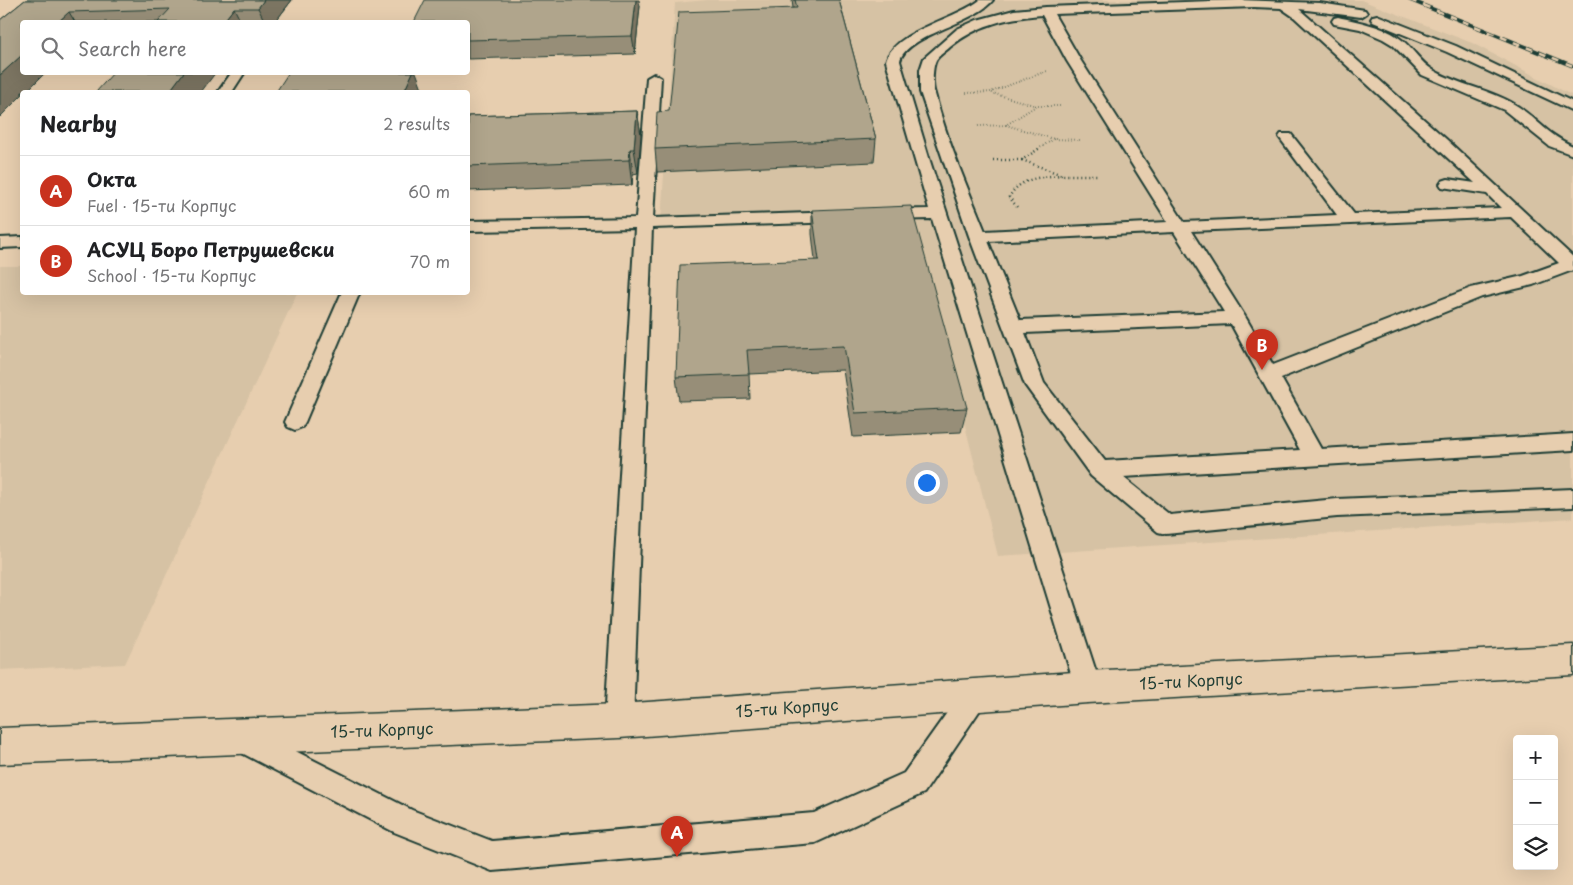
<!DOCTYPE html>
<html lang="en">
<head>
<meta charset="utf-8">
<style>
  :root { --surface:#fff; --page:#f2f2f2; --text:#202124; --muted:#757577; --line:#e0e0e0; --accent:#c8321e }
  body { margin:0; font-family:"Playpen Sans",sans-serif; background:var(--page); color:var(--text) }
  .controls { position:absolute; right:15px; bottom:15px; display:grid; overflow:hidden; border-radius:5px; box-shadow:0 5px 20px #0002 }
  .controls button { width:45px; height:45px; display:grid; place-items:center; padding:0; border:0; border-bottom:1px solid var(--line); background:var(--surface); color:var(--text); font:25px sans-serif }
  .you { position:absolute; left:926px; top:482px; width:18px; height:18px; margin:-12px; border:4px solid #fff; border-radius:50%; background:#1a73e8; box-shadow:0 0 0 8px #1a73e833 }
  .badge { display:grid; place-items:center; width:32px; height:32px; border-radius:50%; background:var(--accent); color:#fff; font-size:16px; font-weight:700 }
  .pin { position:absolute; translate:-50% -41px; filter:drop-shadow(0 1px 2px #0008) }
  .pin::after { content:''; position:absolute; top:26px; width:18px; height:15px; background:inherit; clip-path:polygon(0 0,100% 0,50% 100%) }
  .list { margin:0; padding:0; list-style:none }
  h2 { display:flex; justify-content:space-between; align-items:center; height:65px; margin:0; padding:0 20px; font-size:21px }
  h2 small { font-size:16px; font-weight:400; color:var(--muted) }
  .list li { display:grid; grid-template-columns:32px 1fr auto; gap:15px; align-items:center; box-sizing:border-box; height:70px; padding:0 20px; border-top:1px solid var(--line) }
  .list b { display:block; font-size:19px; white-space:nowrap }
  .list p { margin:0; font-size:16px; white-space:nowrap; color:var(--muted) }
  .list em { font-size:16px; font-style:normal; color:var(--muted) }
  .icon { flex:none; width:28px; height:28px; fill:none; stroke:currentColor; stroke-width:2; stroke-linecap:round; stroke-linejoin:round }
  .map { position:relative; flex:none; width:1573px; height:885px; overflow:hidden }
  .search { position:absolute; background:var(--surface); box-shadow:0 5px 20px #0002; left:20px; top:20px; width:450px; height:55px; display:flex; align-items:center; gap:12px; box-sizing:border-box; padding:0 18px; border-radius:5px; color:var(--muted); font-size:19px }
  .panel { position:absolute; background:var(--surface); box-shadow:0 5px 20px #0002; left:20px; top:90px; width:450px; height:205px; border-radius:5px }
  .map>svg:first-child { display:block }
</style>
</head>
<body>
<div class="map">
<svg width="1573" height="885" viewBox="0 0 1573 885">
  <rect width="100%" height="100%" fill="#e7ceaf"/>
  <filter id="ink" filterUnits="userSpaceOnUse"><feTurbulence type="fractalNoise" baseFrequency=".02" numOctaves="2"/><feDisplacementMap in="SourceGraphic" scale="10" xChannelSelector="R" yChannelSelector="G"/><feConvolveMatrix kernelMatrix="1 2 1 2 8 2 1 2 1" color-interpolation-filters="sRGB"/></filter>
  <g filter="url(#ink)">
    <!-- built -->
    <g fill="#d6c2a4">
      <polygon points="707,0 1361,0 1472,43 1573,96 1573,518 998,556 911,212 661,221 675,3"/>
      <polygon points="0,266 22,266 22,292 297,293 125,664 0,670"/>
    </g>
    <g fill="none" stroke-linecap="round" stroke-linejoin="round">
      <!-- lane casing -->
      <g stroke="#1f3d34" stroke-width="4">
        <g id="lane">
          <path d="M980,0h13c-19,24 -87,35 -93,61l30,100 171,526 -4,9 -9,3 -9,-3 -4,-9 -143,-468 -47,1 -6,-2 -2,-3 2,-3 6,-2 44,-1 -43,-148c8,-30 70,-42 94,-61z"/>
          <path d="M1240,0l80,3 45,7 2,3 -6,4 -62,-8 147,130 127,118v13l-40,15 -51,12 -201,81 40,71 252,-15v16l-450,27 47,38 167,-16 236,-10v18l-236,10 -171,17 -8,-2 -67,-56 -66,-91 -56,-149 -49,-144v-22l4,-12 33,-29 20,-9 37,-10 32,-3zM1254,7l27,1 13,9 181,166 -27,-4 -6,2 -2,3 2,3 45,7 14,14 -147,6 -63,-80h-10l-2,3 58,78 -153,7 -103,-161 -27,-47zM1042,15l25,46 101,161 -183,9c-18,-45 -38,-90 -50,-137 -3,-8 -3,-26 1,-34 3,-5 10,-9 14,-13 28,-23 57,-29 92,-32zM1511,217l48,46 -36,13 -52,12 -198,77 -27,-47 -55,-87zM1174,232l50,80 -204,8 -32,-79zM1231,324l69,126 -195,11 -61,-78 -19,-50z"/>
          <polygon points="1377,15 1456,46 1573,102 1573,111 1447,52 1373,22 1371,19 1373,16"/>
          <path d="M1338,17c21,5 47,9 64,23 11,9 19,23 31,30 25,15 56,19 81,34 22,13 33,31 59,42v9l-24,-9 -45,-36 -82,-35 -29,-30 -10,-6 -23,-10 -26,-5 -2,-3 2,-3z"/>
          <polygon points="232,72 245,72 232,92 218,92"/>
          <polygon points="654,74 661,78 653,218 840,212 846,214 848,217 846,220 840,222 652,228 633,721 629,730 619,734 609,730 605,721 635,228 468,231 468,221 636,218 647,78"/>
          <polygon points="22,237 22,247 0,248 0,238"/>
          <polygon points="342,292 360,292 305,422 302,427 295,430 288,427 285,422"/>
          <polygon points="975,682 984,686 988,695 984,704 924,793 815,843 492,871 394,832 236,750 232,740 236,730 246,726 412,810 492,841 814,813 904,773 966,686"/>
        </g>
      </g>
      <!-- street casing -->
      <g stroke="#1f3d34" stroke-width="3">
        <polygon id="street" points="1573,645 1573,675 1088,703 619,738 0,764 0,728 619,704 1088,671"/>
      </g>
      <!-- path-far1 -->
      <g stroke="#1f3d34" stroke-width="2" stroke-dasharray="0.5 2.5" stroke-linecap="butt">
        <polyline points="966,93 991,92 1047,71"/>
        <polyline points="992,93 1037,106 1061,106"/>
        <polyline points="1006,125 1054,139 1080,140"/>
        <polyline points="978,126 1006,125 1036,106"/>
        <polyline points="1038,149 1054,139"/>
      </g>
      <!-- path -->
      <g stroke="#1f3d34" stroke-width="2.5" stroke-dasharray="1 3" stroke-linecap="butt">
        <polyline points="993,160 1022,160 1040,148"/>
        <polyline points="1022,160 1062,175 1099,175"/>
        <path d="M1017,207l-8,-10c12,-20 32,-20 53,-22"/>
      </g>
      <!-- lane -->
      <use href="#lane" fill="#e7ceaf" fill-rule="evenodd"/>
      <!-- street -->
      <use href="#street" fill="#e7ceaf" fill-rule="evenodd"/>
      <!-- rail casing -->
      <g stroke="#1f3d34" stroke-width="4">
        <polyline id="rail" points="1410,0 1573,66"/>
      </g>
      <!-- rail -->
      <use href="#rail" stroke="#e7ceaf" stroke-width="2.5" stroke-dasharray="7" stroke-linecap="butt"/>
    </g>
    <!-- wall -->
    <g fill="#978e78" stroke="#1f3d34">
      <polygon points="25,0 292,0 275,22 22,22 22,72 46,72 26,92 22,92 22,95 0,117 0,20"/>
      <polygon points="792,0 839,0 876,139 874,162 657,172 655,149 793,8"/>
      <polygon points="640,6 635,54 468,59 468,22"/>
      <polygon points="637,111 641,135 638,173 633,174 632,185 468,191 468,116"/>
      <polygon points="812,210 967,408 961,432 853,437 843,370 749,374 750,399 679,401 676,377 815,260 812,234"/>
    </g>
    <!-- shaded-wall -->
    <g fill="#7b7462" stroke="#1f3d34">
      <polygon points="264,0 292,0 275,22 265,22 258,8"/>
      <polygon points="636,0 639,0 640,6 635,54 632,36"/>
      <polygon points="234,8 241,22 223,22"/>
      <polygon points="69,12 75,22 58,22"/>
      <polygon points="22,55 22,72 46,72 26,92 22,92 22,95 0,117 0,75"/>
      <polygon points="184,72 216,72 201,92 169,92"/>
      <polygon points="413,72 416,72 423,91 422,92 404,92"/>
      <polygon points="637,111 641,135 638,173 634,149"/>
      <polygon points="630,149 633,174 632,185 629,160"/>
    </g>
    <!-- building -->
    <g fill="#b0a58c" stroke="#1f3d34">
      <polygon points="25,0 264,0 258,8 234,8 223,22 158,22 170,9 69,12 58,22 22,22 22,55 0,75 0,20"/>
      <polygon points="425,0 636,0 632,36 468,40 468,22 414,22"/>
      <polygon points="795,0 839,0 876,139 655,149 657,112 669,111 679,12 797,8"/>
      <polygon points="114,72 184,72 169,92 96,92"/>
      <polygon points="289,72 413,72 404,92 276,92"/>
      <polygon points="637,111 634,149 630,149 629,160 468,166 468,116"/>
      <polygon points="911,206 967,408 855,413 844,346 747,350 749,374 676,377 680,265 819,260 812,210"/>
    </g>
  </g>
  <g text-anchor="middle" stroke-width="4" stroke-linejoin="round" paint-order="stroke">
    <!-- near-street labels -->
    <g font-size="16" fill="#1f3d34" stroke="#e7ceaf">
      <text transform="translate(1191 681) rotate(-3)" y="6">15-ти Корпус</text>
      <text transform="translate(787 708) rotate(-4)" y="6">15-ти Корпус</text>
      <text transform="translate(382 730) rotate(-2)" y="6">15-ти Корпус</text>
    </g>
  </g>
</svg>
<div class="controls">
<button>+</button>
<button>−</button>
<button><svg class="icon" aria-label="layers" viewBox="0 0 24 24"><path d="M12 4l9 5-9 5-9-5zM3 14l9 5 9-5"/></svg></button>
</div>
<div class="you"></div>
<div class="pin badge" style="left:677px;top:857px">A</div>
<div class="pin badge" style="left:1262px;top:370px">B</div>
<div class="search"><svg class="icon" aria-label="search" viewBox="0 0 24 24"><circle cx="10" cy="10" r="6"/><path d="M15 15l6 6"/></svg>Search here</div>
<section class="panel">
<h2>Nearby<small>2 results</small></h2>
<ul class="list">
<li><span class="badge">A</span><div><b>Окта</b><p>Fuel · 15-ти Корпус</p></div><em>60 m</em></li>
<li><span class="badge">B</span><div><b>АСУЦ Боро Петрушевски</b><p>School · 15-ти Корпус</p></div><em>70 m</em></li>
</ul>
</section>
</div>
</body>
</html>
